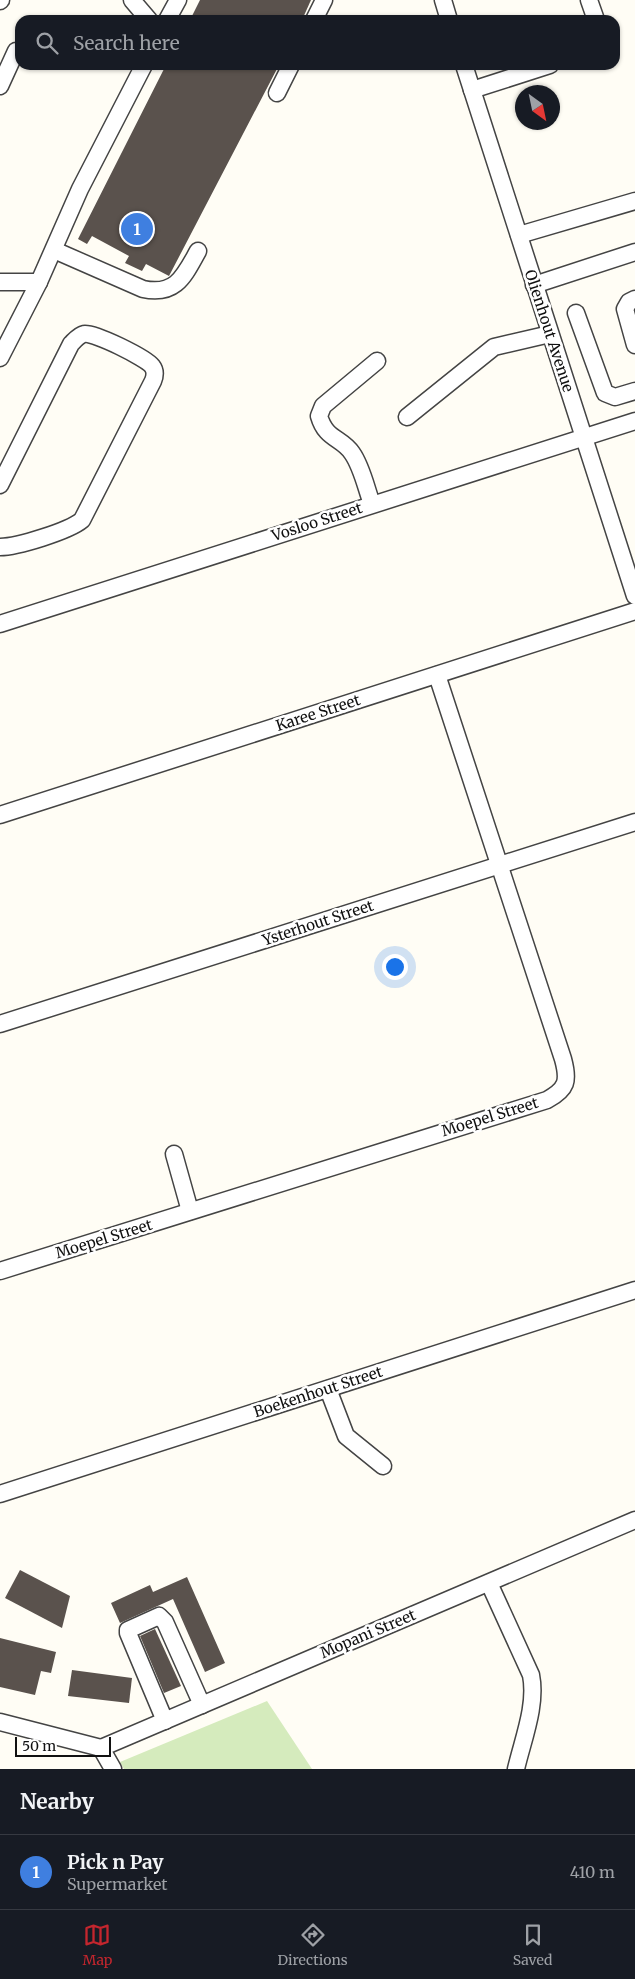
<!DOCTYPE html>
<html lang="en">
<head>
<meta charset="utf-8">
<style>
  :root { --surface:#171b24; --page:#20242c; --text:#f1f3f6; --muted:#9ea1a6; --line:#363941; --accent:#c4262e }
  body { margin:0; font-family:Merriweather,serif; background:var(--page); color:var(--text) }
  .compass { position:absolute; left:515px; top:85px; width:45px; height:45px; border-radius:50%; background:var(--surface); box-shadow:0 1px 4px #0004; rotate:147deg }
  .scale { position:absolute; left:15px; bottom:12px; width:96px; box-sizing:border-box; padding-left:5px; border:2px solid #111; border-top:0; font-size:14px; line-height:18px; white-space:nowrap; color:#111; -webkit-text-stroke:4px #fff; paint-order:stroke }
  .you { position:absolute; left:394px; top:966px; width:18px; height:18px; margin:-12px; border:4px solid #fff; border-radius:50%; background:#1a73e8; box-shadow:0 0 0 8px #1a73e833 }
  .badge { display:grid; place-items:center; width:32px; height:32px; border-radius:50%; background:var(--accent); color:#fff; font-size:16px; font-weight:700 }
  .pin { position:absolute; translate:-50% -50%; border:2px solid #fff; box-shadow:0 1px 5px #0006 }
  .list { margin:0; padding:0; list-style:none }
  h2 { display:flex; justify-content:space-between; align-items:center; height:65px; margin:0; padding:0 20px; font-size:21px }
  h2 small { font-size:16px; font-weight:400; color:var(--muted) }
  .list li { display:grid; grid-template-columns:32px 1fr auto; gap:15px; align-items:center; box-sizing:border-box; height:75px; padding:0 20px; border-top:1px solid var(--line) }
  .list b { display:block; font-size:19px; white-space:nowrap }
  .list p { margin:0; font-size:16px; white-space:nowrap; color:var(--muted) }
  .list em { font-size:16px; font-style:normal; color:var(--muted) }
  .icon { flex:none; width:28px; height:28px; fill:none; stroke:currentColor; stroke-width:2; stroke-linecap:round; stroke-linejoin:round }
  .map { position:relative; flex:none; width:635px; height:1769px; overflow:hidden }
  .search { position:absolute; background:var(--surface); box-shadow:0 1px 4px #0004; left:15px; right:15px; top:15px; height:55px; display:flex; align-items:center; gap:12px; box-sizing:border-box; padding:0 18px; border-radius:15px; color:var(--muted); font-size:19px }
  .sheet { height:140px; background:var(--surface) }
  nav { display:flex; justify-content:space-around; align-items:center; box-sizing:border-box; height:70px; border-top:1px solid var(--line); background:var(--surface); font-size:14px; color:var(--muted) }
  nav a { display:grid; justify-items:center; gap:2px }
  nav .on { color:var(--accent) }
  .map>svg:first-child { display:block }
</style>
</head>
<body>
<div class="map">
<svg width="635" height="1769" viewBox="0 0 635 1769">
  <rect width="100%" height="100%" fill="#fffdf5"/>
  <!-- green -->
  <polygon fill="#d5ebbd" points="267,1701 312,1769 124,1769 120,1762"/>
  <!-- building -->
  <g fill="#5a524d">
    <polygon points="200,0 311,0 302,20 190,20"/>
    <polygon points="166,65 279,65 169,276 146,264 142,271 125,263 129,256 92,236 87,244 78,239"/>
    <polygon points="20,1570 70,1596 62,1628 5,1598"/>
    <polygon points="187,1577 225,1663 205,1672 173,1599 120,1623 111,1603 150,1585 153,1592"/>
    <polygon points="155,1629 181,1686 164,1693 140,1636"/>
    <polygon points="0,1638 56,1652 51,1673 41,1671 35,1695 0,1687"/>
    <polygon points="72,1670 132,1678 129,1703 68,1696"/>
  </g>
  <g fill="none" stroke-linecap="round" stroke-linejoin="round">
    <!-- minor casing -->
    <g stroke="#444" stroke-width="19">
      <g id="minor">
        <polyline points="132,0 149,20"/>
        <polyline points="443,0 449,20"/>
        <polyline points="589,0 596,20"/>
        <polyline points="0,1 1,0"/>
        <polyline points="167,20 178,0"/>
        <polyline points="314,20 324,0"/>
        <polyline points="464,65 635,596"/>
        <polyline points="0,86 16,51"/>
        <polyline points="472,90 550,65"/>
        <polyline points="277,93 291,65"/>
        <polyline points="519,235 635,201"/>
        <path d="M54,250l89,39c33,7 41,-13 55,-38"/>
        <polyline points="0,282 39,282"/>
        <polyline points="534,285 635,252"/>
        <polyline points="635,299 629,302 625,309 635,345"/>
        <polyline points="576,313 605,393 615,397 635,391"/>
        <polyline points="0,358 39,282 80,189 144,65"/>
        <polyline points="407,417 494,347 550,334"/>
        <path d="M0,485l71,-141c4,-4 8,-9 13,-10 10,-2 62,24 68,32 4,5 3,10 1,15l-71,139c-13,11 -65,27 -82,27"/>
        <path d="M372,504c-6,-16 -10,-37 -20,-51 -11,-16 -26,-13 -33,-37l4,-10 54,-45"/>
        <polyline points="0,624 635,421"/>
        <polyline points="0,815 635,611"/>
        <polyline points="0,1024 635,822"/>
        <polyline points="174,1154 190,1211"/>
        <path d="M0,1271l547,-171c20,-11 22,-19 16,-41l-126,-384"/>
        <polyline points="328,1389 346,1436 383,1466"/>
        <polyline points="0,1494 635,1290"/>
        <path d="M489,1583l42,92c6,30 -8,64 -15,94"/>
        <polyline points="165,1721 128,1633 128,1630 159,1616 165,1622 202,1705"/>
        <polyline points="0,1722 101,1748"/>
        <polyline points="101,1748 635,1520"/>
        <polyline points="101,1748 113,1769"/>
      </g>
    </g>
    <!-- minor -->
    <use href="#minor" stroke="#fff" stroke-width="16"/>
  </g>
  <g text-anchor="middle" stroke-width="5" stroke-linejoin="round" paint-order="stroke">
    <!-- street labels -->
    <g font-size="15" fill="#111" stroke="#fff">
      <text transform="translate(549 331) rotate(72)" y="5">Olienhout Avenue</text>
      <text transform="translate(317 522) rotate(-18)" y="5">Vosloo Street</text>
      <text transform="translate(318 713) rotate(-18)" y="5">Karee Street</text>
      <text transform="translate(318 923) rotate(-18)" y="5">Ysterhout Street</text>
      <text transform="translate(490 1117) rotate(-17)" y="5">Moepel Street</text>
      <text transform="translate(104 1239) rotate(-17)" y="5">Moepel Street</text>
      <text transform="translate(318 1392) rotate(-18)" y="5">Boekenhout Street</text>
      <text transform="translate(368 1634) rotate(-23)" y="5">Mopani Street</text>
    </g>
  </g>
</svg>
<svg class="compass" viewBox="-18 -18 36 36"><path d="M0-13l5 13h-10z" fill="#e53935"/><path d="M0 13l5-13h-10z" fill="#9ea1a6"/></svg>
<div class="scale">50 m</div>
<div class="you"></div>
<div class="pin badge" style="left:137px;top:229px;background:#3f7fe0">1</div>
<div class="search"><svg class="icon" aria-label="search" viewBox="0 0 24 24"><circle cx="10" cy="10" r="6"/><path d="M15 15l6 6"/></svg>Search here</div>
</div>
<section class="sheet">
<h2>Nearby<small></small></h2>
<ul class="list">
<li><span class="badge" style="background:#3f7fe0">1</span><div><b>Pick n Pay</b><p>Supermarket</p></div><em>410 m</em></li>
</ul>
</section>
<nav>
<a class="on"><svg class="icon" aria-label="map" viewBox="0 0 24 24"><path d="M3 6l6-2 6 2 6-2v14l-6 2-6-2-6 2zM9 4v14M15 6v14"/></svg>Map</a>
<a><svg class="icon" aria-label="directions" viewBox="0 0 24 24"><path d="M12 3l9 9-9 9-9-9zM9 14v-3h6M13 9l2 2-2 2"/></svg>Directions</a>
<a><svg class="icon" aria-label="saved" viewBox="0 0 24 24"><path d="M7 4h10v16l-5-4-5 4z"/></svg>Saved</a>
</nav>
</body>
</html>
